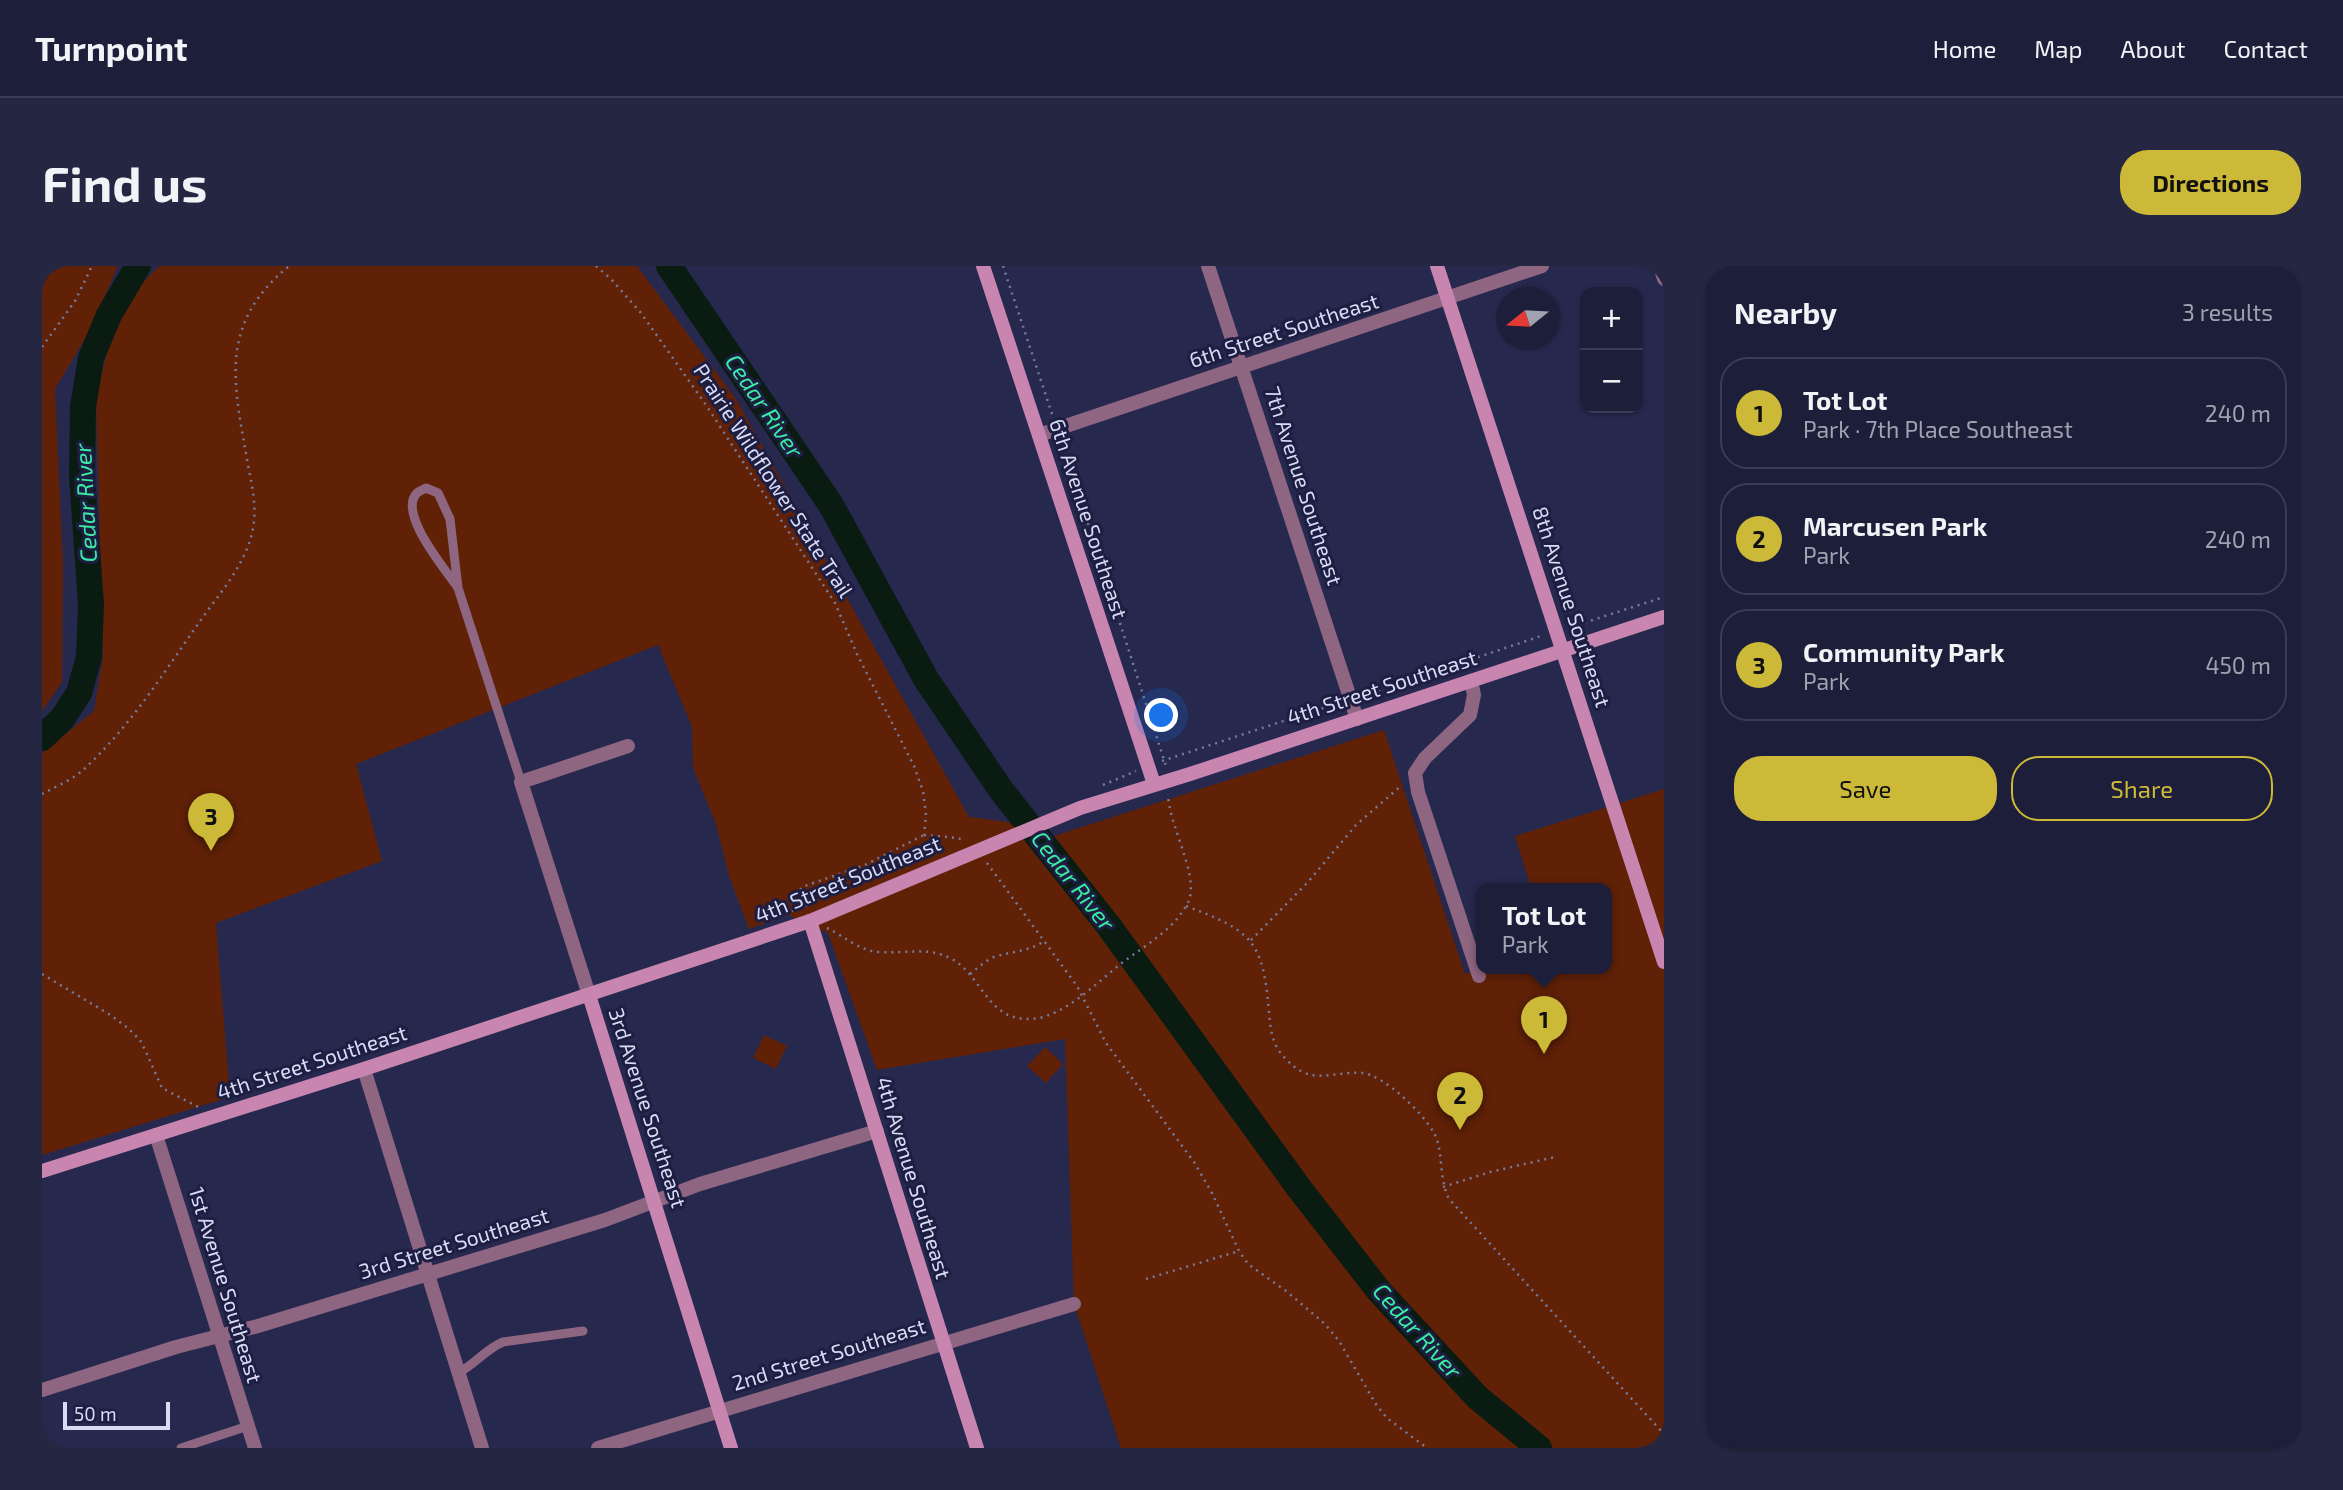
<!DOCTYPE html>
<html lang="en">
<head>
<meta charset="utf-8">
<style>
  :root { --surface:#1d1e3a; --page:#252742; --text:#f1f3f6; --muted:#a0a2af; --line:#3b3c54; --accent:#cdb938 }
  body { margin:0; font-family:"Exo 2",sans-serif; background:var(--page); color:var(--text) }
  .controls { position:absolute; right:21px; top:21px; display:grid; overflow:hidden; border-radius:14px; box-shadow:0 2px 5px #0004 }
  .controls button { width:63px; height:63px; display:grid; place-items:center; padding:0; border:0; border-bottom:2px solid var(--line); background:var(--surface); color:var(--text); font:35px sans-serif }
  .compass { position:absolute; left:1454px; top:21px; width:63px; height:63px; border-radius:50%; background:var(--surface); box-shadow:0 2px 5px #0004; rotate:252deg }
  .scale { position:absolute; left:21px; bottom:18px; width:107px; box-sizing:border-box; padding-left:7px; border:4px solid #d8dbf4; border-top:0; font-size:19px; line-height:24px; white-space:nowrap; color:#d8dbf4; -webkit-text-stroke:5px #1e1e43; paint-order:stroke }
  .you { position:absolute; left:1120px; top:450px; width:24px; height:24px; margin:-18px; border:5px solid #fff; border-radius:50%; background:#1a73e8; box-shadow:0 0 0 10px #1a73e833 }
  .badge { display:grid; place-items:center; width:46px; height:46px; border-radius:50%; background:var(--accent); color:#111; font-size:23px; font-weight:700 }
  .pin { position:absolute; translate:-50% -58px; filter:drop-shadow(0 2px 4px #0008) }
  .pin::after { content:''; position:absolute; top:37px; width:24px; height:21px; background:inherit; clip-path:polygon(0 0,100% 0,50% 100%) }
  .popup { position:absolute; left:1434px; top:617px; width:136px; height:91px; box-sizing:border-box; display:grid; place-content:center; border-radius:14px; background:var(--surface); filter:drop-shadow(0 2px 5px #0005); font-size:23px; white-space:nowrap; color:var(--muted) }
  .popup b { font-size:26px; color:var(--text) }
  .popup::after { content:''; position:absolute; left:50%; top:100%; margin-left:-14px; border:14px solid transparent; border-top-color:var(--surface) }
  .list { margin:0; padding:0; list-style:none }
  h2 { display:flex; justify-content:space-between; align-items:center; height:91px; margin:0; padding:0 28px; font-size:30px }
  h2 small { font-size:23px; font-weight:400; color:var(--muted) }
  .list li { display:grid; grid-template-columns:46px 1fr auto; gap:21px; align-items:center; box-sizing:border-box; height:112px; margin:0 14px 14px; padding:0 14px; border:2px solid var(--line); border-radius:28px }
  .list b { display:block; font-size:26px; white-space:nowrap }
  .list p { margin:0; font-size:23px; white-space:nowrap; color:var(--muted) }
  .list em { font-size:23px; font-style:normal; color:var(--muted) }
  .actions { display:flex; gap:14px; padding:21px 28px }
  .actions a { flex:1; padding:16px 0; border:2px solid var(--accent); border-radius:28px; text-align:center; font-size:24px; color:var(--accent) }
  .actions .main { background:var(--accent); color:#111 }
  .map { position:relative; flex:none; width:1622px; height:1182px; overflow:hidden; border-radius:28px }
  header { display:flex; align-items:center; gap:42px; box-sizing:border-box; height:98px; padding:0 35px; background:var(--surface); border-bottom:2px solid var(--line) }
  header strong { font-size:33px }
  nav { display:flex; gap:38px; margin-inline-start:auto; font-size:24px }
  .intro { display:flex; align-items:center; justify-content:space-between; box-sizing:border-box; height:168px; padding:0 42px }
  h1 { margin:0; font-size:49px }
  .button { padding:18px 32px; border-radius:28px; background:var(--accent); color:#111; font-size:24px; font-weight:700 }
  main { display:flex; gap:42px; padding:0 42px }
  aside { flex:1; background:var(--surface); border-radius:28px; box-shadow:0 2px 5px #0004 }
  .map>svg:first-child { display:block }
</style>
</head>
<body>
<header>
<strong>Turnpoint</strong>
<nav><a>Home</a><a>Map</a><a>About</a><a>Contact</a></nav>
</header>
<div class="intro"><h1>Find us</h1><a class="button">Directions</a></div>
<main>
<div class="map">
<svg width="1622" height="1182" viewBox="0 0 1622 1182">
  <rect width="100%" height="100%" fill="#27284e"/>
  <!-- green -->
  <g fill="#602107">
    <polygon points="0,0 76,0 47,66 13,123 21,299 20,416 0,445"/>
    <polygon points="117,0 595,0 694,133 927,551 983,558 993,576 1342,464 1423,708 1441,702 1565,702 1565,622 1489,622 1473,570 1622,523 1622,1182 1079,1182 1032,1038 1023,773 835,804 786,667 746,649 707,663 687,610 674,558 651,502 650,461 616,379 314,498 340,595 174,657 188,831 0,889 0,487 52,445 61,391 54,133 68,73 95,23"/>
    <polygon points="722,769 745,780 734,803 711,792"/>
    <polygon points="1003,781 1021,798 1004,817 985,800"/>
  </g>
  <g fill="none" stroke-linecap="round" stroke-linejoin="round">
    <!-- river -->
    <g stroke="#0a1b12" stroke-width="26">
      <polyline points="627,0 789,239 884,413 959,524 1066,659 1257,922 1337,1025 1435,1131 1497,1182"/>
      <polyline points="0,472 20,453 37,427 47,391 49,339 40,210 41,141 49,92 67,49 96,0"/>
    </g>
    <!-- path -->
    <g stroke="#787a9a" stroke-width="2.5" stroke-dasharray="2 5" stroke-linecap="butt">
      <polyline points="554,0 569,13 599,47 664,139 793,337 815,388 872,500 881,525 884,549 882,569"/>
      <polyline points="961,0 1011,151"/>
      <polyline points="0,81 33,35 50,0"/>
      <polyline points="1020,177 1124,500"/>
      <polyline points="1529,361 1622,331"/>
      <polyline points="1323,429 1502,369"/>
      <polyline points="1120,495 1296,437"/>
      <polyline points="1061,519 1094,505"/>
      <path d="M0,528c13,-7 30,-14 41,-24 46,-42 80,-96 115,-146 20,-29 49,-60 55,-96 4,-21 -1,-42 -5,-63 -14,-81 -31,-140 41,-199"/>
      <polyline points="882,569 916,572 923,575"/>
      <polyline points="945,597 1035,720 1064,777 1152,896 1170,927 1197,985 1206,998 1244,1025 1283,1058 1297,1075 1335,1140 1345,1152 1385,1182"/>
      <path d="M1144,640c66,25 77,34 83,106 1,15 3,32 14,44 28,32 46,15 79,17 21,1 62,41 72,60 10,19 4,43 15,66l215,235"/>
      <polyline points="758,643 754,632 760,621 823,599 882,569"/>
      <polyline points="750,645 770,637"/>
      <path d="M785,662c17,8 34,24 53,24 26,2 47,-6 72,7 26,14 35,54 66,59 10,2 22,1 31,-3 26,-10 48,-32 69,-49 19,-15 42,-28 58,-46 5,-6 12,-15 14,-23 6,-28 -21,-72 -22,-103"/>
      <polyline points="1209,674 1266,616 1314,559 1360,519"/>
      <polyline points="0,708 70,750 87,763 98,774 104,786 120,822 158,842"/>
      <path d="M928,708c8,-6 15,-13 24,-17 18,-6 34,-5 50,-16"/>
      <polyline points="1401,921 1448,906 1513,891"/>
      <polyline points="1104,1013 1197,985"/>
    </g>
    <!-- lane -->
    <g stroke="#8f6681" stroke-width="9">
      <path d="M416,322c-12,-18 -61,-75 -41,-95 2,-2 6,-3 9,-5l12,5 12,26 8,69 63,194"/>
      <path d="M416,1107c17,-9 28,-24 45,-31l80,-11"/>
      <polyline points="139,1182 206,1160"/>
    </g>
    <!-- street -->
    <g stroke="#8f6681" stroke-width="14">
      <polyline points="1166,0 1315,453"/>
      <polyline points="1618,0 1622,13"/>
      <polyline points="997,169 1500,0"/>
      <polyline points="1429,415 1432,429 1428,449 1383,492 1373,507 1376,526 1437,710"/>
      <polyline points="547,729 479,516 586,480"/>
      <polyline points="322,803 440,1182"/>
      <polyline points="114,869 213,1182"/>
      <polyline points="0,1124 134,1081 216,1060 563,954 658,918 835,865"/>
      <polyline points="556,1182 1032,1038"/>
    </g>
    <!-- secondary -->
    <g stroke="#c785b0" stroke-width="14">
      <polyline points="941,0 1112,518"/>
      <polyline points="1395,0 1622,696"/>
      <polyline points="768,655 935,1182"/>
      <polyline points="547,729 689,1182"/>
      <polyline points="0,905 322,803 768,655 1038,542 1148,508 1622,351"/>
    </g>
  </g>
  <g text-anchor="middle" stroke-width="6" stroke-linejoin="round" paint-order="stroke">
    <!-- street labels -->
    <g font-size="21" fill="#d8dbf4" stroke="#1e1e43">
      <text transform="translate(1242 65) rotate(-18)" y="7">6th Street Southeast</text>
      <text transform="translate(731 215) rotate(57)" y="7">Prairie Wildflower State Trail</text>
      <text transform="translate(1261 220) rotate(72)" y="7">7th Avenue Southeast</text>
      <text transform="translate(1046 253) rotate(72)" y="7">6th Avenue Southeast</text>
      <text transform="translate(1529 341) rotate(72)" y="7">8th Avenue Southeast</text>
      <text transform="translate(1340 422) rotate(-18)" y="7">4th Street Southeast</text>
      <text transform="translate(806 614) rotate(-22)" y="7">4th Street Southeast</text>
      <text transform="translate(270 797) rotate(-18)" y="7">4th Street Southeast</text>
      <text transform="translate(605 842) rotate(72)" y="7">3rd Avenue Southeast</text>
      <text transform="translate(871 912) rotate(73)" y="7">4th Avenue Southeast</text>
      <text transform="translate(412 978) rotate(-17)" y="7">3rd Street Southeast</text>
      <text transform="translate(183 1019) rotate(73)" y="7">1st Avenue Southeast</text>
      <text transform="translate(787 1089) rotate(-17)" y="7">2nd Street Southeast</text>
    </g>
    <!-- water labels -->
    <g font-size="23" font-style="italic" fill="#3beca3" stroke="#1e1e43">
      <text transform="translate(722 140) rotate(56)" y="8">Cedar River</text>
      <text transform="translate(44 237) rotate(-93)" y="8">Cedar River</text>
      <text transform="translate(1031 615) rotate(52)" y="8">Cedar River</text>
      <text transform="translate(1375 1065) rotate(48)" y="8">Cedar River</text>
    </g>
  </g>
</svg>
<div class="controls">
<button>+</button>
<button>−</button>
</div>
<svg class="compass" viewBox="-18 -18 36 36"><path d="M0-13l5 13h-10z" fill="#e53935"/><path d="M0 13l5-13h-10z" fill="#a0a2af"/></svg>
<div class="scale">50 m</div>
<div class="you"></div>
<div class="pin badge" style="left:1502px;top:788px">1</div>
<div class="popup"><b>Tot Lot</b>Park</div>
<div class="pin badge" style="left:1418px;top:864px">2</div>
<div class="pin badge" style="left:169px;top:585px">3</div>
</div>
<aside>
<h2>Nearby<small>3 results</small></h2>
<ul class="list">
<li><span class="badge">1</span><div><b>Tot Lot</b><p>Park · 7th Place Southeast</p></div><em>240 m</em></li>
<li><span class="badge">2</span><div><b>Marcusen Park</b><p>Park</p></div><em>240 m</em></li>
<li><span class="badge">3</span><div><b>Community Park</b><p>Park</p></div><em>450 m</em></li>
</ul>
<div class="actions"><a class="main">Save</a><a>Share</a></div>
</aside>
</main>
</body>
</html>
